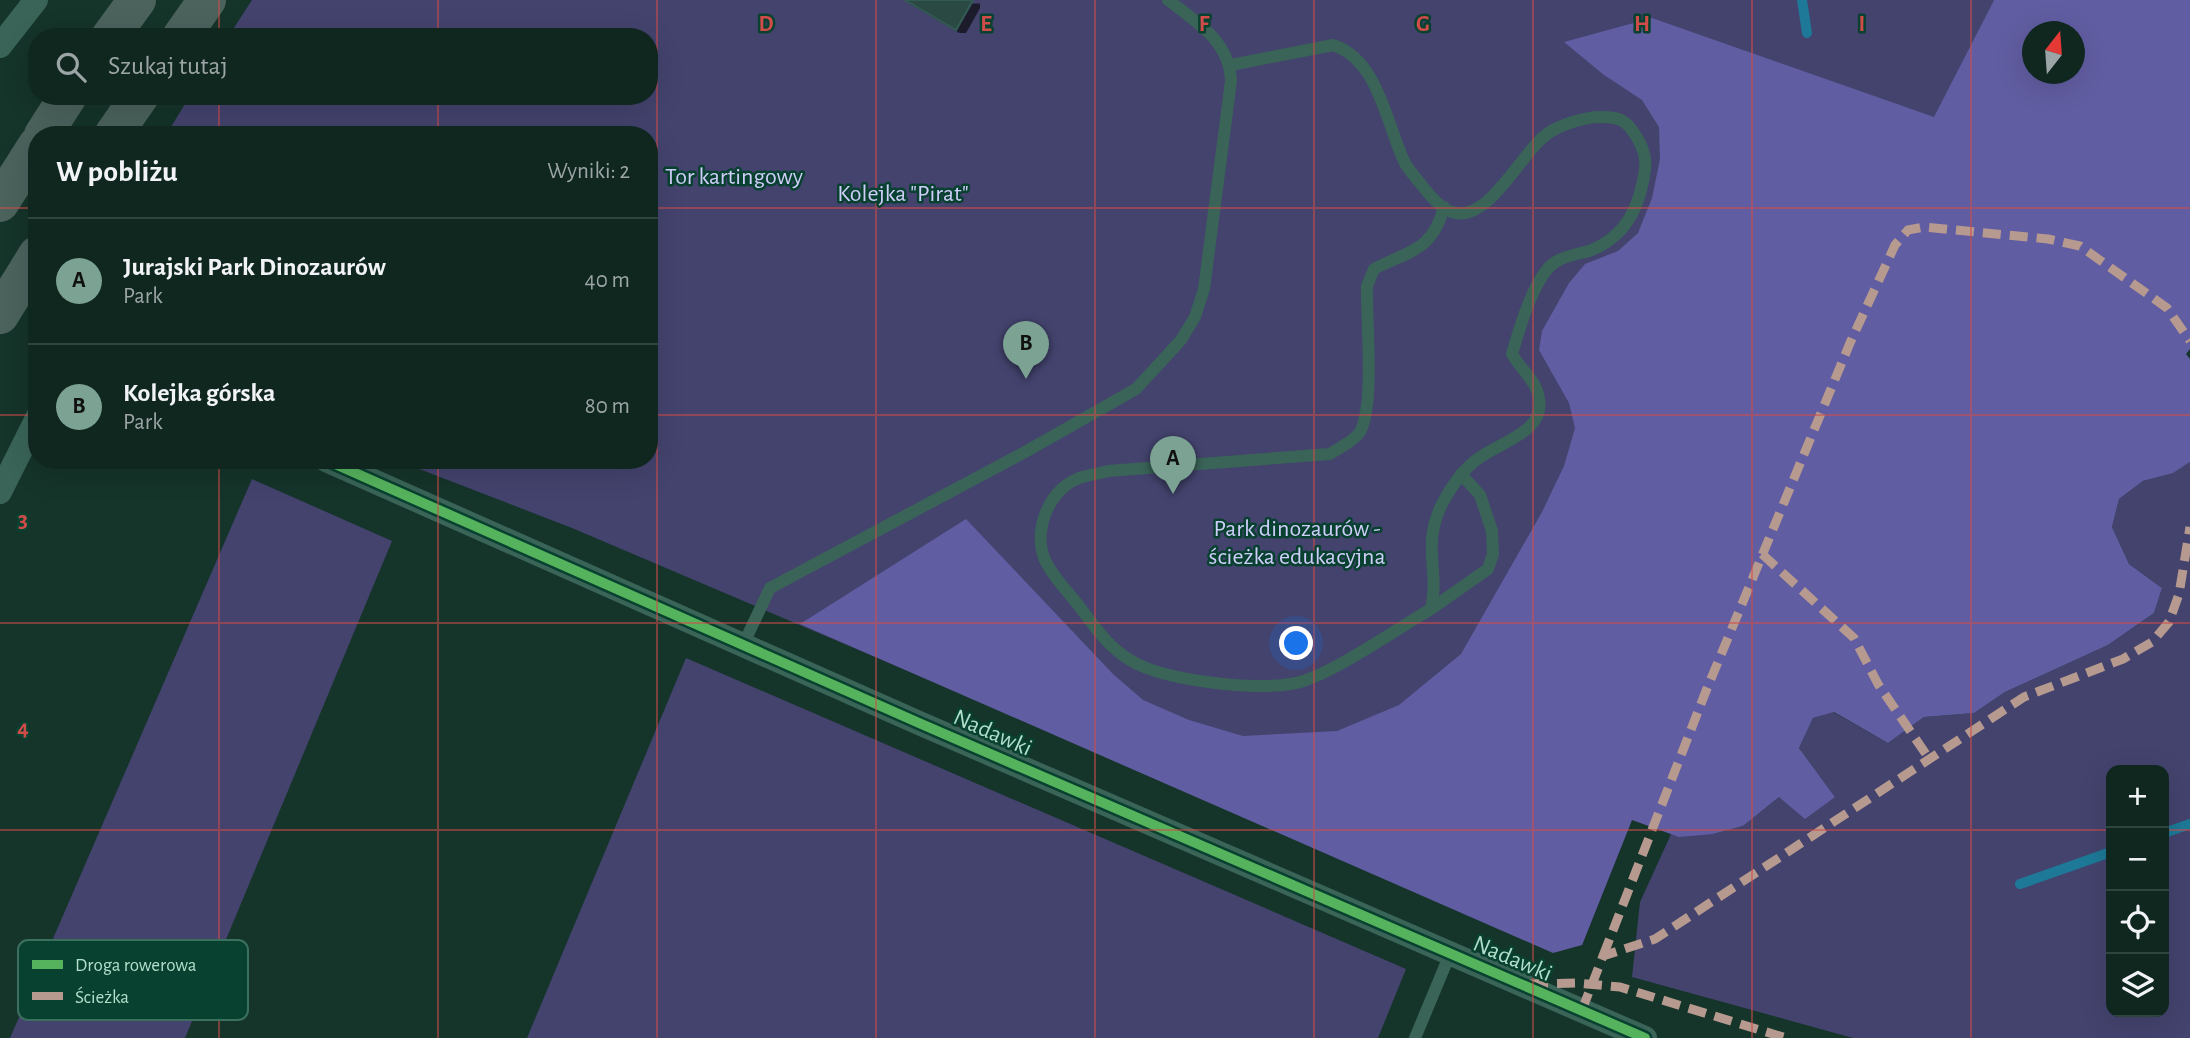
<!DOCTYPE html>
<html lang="pl">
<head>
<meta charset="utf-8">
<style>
  :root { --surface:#102720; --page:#1e332d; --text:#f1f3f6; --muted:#9ca5a5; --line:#30443e; --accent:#7ba293 }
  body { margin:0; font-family:"Alegreya Sans",sans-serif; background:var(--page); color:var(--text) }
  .controls { position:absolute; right:21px; bottom:21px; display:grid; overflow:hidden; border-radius:14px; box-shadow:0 7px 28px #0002 }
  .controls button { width:63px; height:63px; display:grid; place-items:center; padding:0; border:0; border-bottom:2px solid var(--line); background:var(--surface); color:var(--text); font:35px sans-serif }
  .compass { position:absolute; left:2022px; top:21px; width:63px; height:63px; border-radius:50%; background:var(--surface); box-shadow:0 7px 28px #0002; rotate:17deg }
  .you { position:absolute; left:1297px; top:644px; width:24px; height:24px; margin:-18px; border:5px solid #fff; border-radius:50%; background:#1a73e8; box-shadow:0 0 0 10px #1a73e833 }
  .badge { display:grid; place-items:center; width:46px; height:46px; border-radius:50%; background:var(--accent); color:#111; font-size:23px; font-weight:700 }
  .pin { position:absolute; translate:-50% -58px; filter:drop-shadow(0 2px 4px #0008) }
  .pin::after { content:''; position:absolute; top:37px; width:24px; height:21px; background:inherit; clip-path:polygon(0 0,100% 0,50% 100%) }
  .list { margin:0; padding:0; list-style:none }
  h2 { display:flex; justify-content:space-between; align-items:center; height:91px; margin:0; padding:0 28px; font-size:30px }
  h2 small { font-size:23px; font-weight:400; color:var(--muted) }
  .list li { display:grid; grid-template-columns:46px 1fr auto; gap:21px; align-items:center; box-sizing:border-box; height:126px; padding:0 28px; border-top:2px solid var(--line) }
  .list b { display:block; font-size:26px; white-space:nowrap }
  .list p { margin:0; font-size:23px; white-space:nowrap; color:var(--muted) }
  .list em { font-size:23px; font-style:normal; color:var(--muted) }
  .icon { flex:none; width:38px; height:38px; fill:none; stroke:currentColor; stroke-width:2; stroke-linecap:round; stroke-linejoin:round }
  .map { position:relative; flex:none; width:2190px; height:1038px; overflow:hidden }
  .search { position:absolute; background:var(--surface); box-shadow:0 7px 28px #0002; left:28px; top:28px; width:630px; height:77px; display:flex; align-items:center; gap:18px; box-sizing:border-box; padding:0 24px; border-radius:28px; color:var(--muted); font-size:26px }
  .panel { position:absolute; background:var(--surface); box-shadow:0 7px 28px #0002; left:28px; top:126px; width:630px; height:343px; border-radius:28px }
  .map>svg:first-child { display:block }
</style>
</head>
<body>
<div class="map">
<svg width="2190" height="1038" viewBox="0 0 2190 1038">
  <defs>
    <filter id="shadow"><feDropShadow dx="8" dy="4.5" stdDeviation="0" flood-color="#0009"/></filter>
  </defs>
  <rect width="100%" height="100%" fill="#15342a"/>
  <!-- green -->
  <g fill="#43436e" fill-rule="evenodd">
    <polygon points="252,0 1994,0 1820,345 1582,945 1117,760 572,528 396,460 649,460 649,135 166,135 190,96 649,96 649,37 228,37"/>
    <path d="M2190,462v576h-337l-221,-61 8,-75 32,-70 41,2 30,-8 36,-29h56l-36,-49 14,-30 20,-6 55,31 36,-26 50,-4 31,-21 103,-47 46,-32 8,-25 -33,-24 -17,-37 7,-28 24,-18 29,-8zM2111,770h53v242h-53z"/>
    <polygon points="252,479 392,541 185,1038 10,1038"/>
    <polygon points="686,658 1406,969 1378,1038 527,1038"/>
  </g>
  <!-- forest -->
  <path fill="#615da2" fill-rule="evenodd" d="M1994,0h196v349l-4,5 4,5v103l-17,11 -30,8 -24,18 -7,28 17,37 33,24 -8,25 -46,32 -103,47 -31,21 -50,4 -36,26 -54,-31 -21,6 -14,30 36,49 -30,22 -26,-22 -36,29 -30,8 -34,3 -47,-17 -50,125 -29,8 -753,-329 166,-105 147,155 30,26 46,20 54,16 94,-5 62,-26 62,-51 81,-142 22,-46 11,-38 -6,-25 -30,-53 3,-19 27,-48 16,-19 33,-13 20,-18 14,-35 8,-39 -1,-32 -17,-27 -38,-25 -40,-33 88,-24 282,99zM2032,32h42v42h-42z"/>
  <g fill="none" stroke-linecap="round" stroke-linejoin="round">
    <!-- stream -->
    <g stroke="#1d7997" stroke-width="10">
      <polyline points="1802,0 1807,33"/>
      <polyline points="2164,833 2190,824"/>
      <polyline points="2020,884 2111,852"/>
    </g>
  </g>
  <!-- building -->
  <polygon fill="#294a42" stroke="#335a53" stroke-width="2" filter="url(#shadow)" points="905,0 973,0 956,30"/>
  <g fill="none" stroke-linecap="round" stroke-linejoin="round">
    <!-- service -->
    <g stroke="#3a6458" stroke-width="12">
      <path d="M1231,65l102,-20c46,15 53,79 72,118 5,9 13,17 19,25 7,9 18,21 28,24 37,13 70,-63 98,-80 13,-8 35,-15 50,-15 14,0 24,1 32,13 8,11 15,26 13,39 -5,38 -19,68 -56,82 -11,3 -26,5 -35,12 -20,14 -35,67 -42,91 7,13 23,26 26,40 11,37 -36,47 -59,64 -16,11 -28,29 -37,46 -21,43 -2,66 -11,105 -33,19 -105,70 -140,75 -40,6 -127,-3 -161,-24 -22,-13 -36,-34 -51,-54 -10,-13 -24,-27 -32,-42 -16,-28 0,-73 30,-85 9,-4 21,-5 31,-8l222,-17c9,-6 24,-13 30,-22 15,-27 6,-112 7,-146l7,-17c37,-19 58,-18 70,-62"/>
      <polyline points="1431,609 1488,569 1493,554 1492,531 1480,495 1461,474"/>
      <path d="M743,645l27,-57 255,-136 111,-63 45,-49 14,-23 9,-28 27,-208c-1,-39 -34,-59 -63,-81"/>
      <polyline points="1415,1038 1450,954"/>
    </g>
    <!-- minor -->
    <g stroke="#3a6458" stroke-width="24">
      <polyline points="0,46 36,0"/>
      <polyline points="326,460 919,723 1645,1038"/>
      <polyline points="0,492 37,418"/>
    </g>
    <!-- trunk -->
    <g stroke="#4b625d" stroke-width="38">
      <polyline points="110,37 137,0"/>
      <polyline points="181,37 207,0"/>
      <polyline points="43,135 68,96"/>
      <polyline points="113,135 140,96"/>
      <polyline points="0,203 37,145"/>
      <polyline points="0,315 37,255"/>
    </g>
    <!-- quiet -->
    <g stroke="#b69a8f" stroke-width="9" stroke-dasharray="18 9" stroke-linecap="butt">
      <polyline points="1762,554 1854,638 1878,684 1930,760"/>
      <polyline points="1603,956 1706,691 1850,343 1895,245 1908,230 1924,227 2048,239 2080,246 2167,308 2190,341"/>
      <polyline points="1530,984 1576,983 1620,987 1786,1038"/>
      <polyline points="1582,1010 1603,956 1655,939 2024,697 2123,659 2152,642 2169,622 2179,594 2190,527"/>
    </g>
    <!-- cycleway casing -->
    <g stroke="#08412f" stroke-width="15">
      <polyline id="cycleway" points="326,460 919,723 1645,1038"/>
    </g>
    <!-- cycleway -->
    <use href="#cycleway" stroke="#56b35d" stroke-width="10"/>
  </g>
  <!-- grid -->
  <path fill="none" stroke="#cf4c49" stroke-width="2" stroke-opacity="0.55" d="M219,0v37M438,0v37M657,0v1038M876,0v1038M1095,0v1038M1314,0v1038M1533,0v1038M1752,0v1038M1971,0v1038M219,96v39M438,96v39M0,208h37M649,208h1541M0,415h37M649,415h1541M219,460v578M438,460v578M0,623h2190M0,830h2111M2164,830h26"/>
  <g text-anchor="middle" stroke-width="5" stroke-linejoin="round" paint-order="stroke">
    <!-- park labels -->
    <g font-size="24" fill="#cfcefa" stroke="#08412f">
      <text x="734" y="184">Tor kartingowy</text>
      <text x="903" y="201">Kolejka "Pirat"</text>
      <text x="1297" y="536">Park dinozaurów -<tspan x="1297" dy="28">ścieżka edukacyjna</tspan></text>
    </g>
    <!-- street labels -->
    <g font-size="24" fill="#b2decb" stroke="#08412f">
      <text transform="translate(993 732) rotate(24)" y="8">Nadawki</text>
      <text transform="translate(1513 958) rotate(23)" y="8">Nadawki</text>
    </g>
  </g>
  <!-- legend -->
  <rect x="18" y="940" width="230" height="80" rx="10" fill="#08412f" stroke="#3b705e" stroke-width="2"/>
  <rect x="32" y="960" width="31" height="9" fill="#56b35d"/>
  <rect x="32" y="992" width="31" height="8" fill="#b69a8f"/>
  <g font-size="19" fill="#b2decb">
    <text x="75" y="971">Droga rowerowa</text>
    <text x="75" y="1003">Ścieżka</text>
  </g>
  <g font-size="23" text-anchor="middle" font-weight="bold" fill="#cf4c49" stroke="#08412f" stroke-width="5" stroke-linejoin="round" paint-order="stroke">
    <text x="766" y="31">D</text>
    <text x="986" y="31">E</text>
    <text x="1204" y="31">F</text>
    <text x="1423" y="31">G</text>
    <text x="1642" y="31">H</text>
    <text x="1862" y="31">I</text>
    <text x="23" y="527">3</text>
    <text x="23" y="735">4</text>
  </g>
</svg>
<div class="controls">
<button>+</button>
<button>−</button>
<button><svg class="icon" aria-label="locate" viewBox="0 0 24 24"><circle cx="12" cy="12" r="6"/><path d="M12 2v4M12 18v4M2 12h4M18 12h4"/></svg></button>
<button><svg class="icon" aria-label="layers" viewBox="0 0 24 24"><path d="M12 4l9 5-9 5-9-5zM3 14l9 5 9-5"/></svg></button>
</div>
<svg class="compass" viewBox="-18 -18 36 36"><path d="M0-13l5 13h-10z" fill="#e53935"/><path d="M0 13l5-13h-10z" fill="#9ca5a5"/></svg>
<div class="you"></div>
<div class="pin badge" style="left:1173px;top:494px">A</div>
<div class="pin badge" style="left:1026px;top:379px">B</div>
<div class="search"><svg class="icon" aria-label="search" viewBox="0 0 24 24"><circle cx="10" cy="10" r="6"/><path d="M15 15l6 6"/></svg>Szukaj tutaj</div>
<section class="panel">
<h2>W pobliżu<small>Wyniki: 2</small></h2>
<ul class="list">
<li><span class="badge">A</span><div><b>Jurajski Park Dinozaurów</b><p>Park</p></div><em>40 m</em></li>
<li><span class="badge">B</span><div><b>Kolejka górska</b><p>Park</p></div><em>80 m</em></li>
</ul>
</section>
</div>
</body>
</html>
